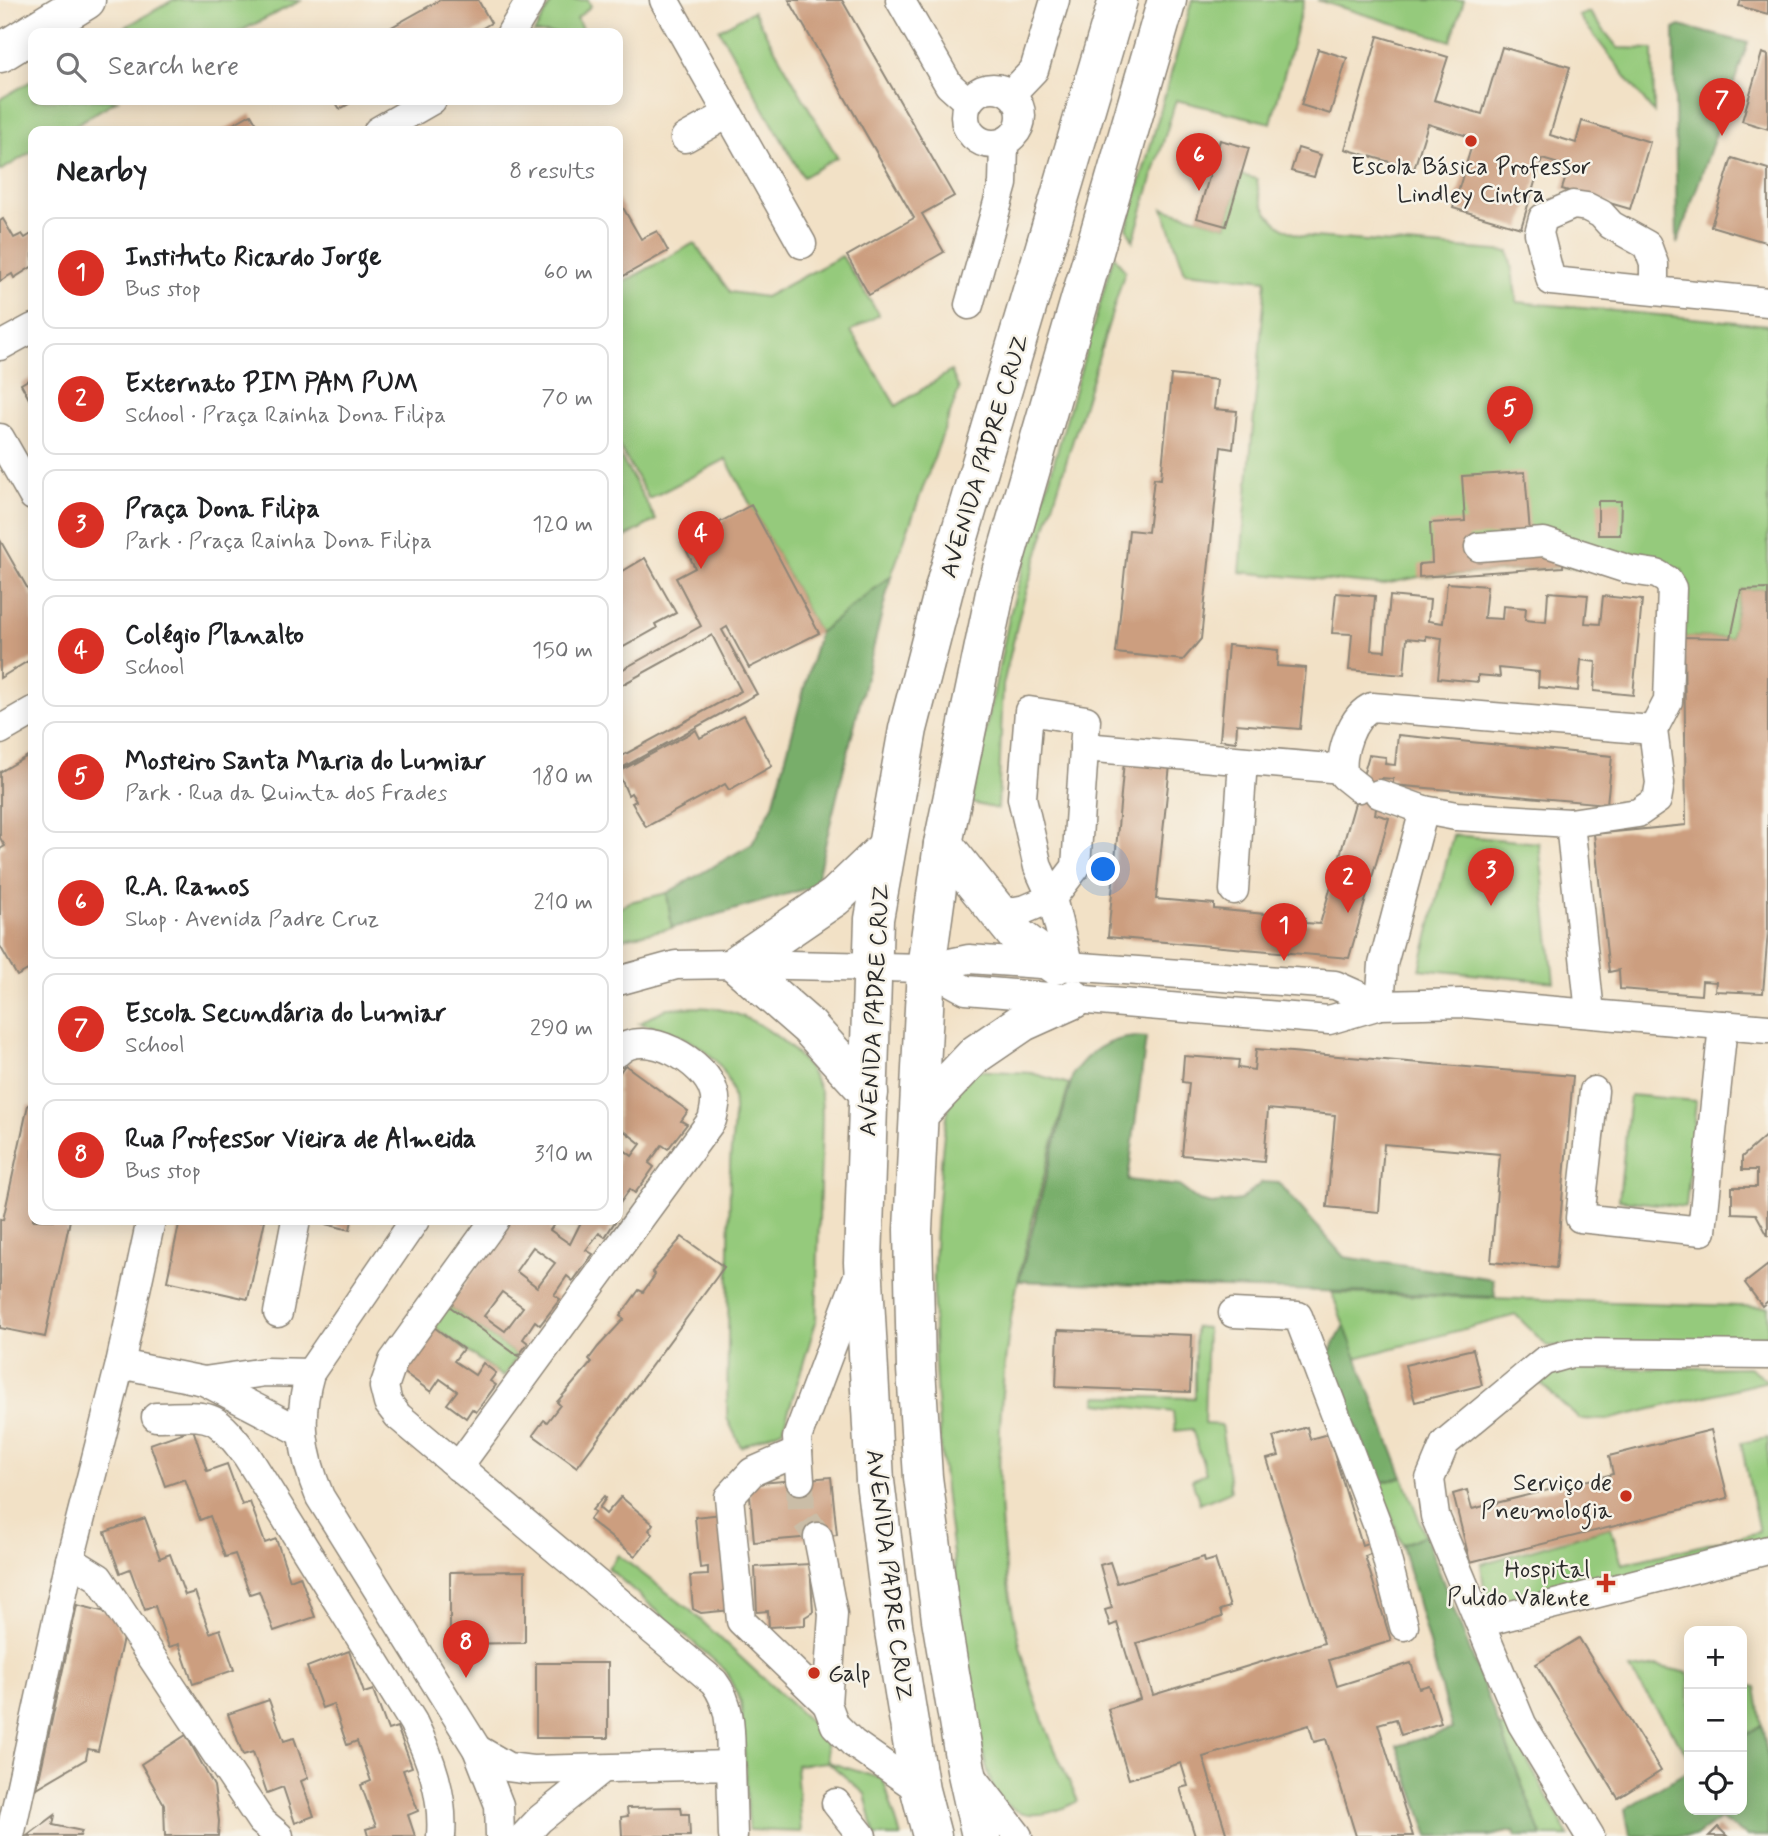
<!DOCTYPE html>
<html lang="en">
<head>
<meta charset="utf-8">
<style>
  :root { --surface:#fff; --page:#f6f6f6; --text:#202124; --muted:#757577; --line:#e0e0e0; --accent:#d93025 }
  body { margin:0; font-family:Mynerve,sans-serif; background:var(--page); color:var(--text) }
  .controls { position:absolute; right:21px; bottom:21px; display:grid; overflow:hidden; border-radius:14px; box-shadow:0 4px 18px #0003 }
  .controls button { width:63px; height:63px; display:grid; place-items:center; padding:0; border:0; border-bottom:2px solid var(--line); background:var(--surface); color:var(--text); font:35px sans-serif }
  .you { position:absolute; left:1104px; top:870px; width:24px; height:24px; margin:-18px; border:5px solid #fff; border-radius:50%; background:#1a73e8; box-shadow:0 0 0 10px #1a73e833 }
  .badge { display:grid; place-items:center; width:46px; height:46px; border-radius:50%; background:var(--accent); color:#fff; font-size:23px; font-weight:700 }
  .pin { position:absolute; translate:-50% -58px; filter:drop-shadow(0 2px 4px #0008) }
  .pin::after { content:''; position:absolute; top:37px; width:24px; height:21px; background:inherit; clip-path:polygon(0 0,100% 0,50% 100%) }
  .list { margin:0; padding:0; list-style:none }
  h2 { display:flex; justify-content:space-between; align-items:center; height:91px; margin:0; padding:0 28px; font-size:30px }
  h2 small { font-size:23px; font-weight:400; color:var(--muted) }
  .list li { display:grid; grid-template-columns:46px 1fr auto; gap:21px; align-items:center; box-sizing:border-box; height:112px; margin:0 14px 14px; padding:0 14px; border:2px solid var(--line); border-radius:14px }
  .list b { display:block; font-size:26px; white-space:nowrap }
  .list p { margin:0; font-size:23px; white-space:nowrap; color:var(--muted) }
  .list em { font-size:23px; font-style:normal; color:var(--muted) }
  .icon { flex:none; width:38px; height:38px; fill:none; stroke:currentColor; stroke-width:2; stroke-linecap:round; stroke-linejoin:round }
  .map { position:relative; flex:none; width:1768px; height:1836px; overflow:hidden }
  .search { position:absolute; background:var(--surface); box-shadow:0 4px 18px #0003; left:28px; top:28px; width:595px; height:77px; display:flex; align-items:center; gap:18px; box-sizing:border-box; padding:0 24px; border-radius:14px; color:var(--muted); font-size:26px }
  .panel { position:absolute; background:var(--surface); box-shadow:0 4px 18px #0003; left:28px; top:126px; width:595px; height:1099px; border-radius:14px }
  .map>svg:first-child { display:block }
</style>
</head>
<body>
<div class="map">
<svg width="1768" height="1836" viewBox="0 0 1768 1836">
  <rect width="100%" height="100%" fill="#f7f3e8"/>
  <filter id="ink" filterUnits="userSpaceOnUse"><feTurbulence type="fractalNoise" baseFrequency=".0143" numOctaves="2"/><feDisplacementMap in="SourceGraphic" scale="14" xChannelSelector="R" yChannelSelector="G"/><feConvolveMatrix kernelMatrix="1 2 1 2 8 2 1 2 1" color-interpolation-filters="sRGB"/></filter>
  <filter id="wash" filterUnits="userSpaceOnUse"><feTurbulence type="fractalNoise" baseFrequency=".00686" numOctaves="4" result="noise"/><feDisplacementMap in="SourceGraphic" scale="28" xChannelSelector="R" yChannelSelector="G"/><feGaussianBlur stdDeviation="1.57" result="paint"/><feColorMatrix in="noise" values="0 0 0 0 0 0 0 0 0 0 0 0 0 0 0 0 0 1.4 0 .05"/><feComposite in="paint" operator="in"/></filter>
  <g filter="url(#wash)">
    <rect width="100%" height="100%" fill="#f2e1c6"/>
    <!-- green -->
    <g fill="#95ca7b" stroke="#607a53" stroke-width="2">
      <polygon points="173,0 302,0 237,33 115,33"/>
      <polygon points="553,0 588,0 591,6 577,18 584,33 534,33"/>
      <polygon points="1192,0 1304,0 1271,123 1176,100 1133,241 1127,228"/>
      <polygon points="1317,0 1464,0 1451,41"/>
      <polygon points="753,11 837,157 803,177 719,30"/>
      <polygon points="1589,12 1618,48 1653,49 1654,113 1579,16"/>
      <polygon points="33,80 33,100 117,100 65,131 33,131 33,151 0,171 0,99"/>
      <path d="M1241,175l16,4c2,29 16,48 44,57l208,16 8,50 251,23v264l-27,1 -10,48 -47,-1 -2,-67 -51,-8 -23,7 -45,-2 -144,10 -39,8 -140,-13 26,-292 -81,-8 -22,-64 63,18z"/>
      <polygon points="694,243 730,292 765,297 842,256 879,315 851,331 896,406 951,371 959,389 891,576 819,633 726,459 649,499 618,444 618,285"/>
      <polygon points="1114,255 1125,271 1021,609 1003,685 998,809 971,803 1010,614"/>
      <polygon points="618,452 656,520 618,541"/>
      <polygon points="1453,835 1539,843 1554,982 1420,969"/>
      <polygon points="667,893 672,928 618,939 618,909 630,902"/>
      <path d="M667,1008c14,0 30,-2 44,0 42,5 94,41 109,83 2,8 2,19 2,27l-6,204 -33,107 -42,18 -14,-29c1,-83 2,-167 3,-251 0,-30 11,-61 -3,-90 -16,-32 -56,-47 -88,-54z"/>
      <path d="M971,1070l60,3 38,11c-21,81 -48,165 -60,247 -17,116 -13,245 23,357 12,39 29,76 46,113 -27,15 -58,23 -81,-6 -14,-20 -24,-102 -28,-129 -24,-158 -46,-317 -30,-476 3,-31 3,-65 14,-95 3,-9 12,-18 18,-25z"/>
      <polygon points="1630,1095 1696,1101 1686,1207 1619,1200"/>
      <polygon points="1332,1293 1768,1307 1768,1345 1547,1346 1516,1315 1356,1358"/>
      <polygon points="449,1306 518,1356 503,1377 434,1327"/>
      <polygon points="1195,1327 1207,1328 1204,1424 1221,1425 1231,1491 1200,1504 1192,1480 1206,1473 1192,1429 1175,1431 1173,1412 1096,1403 1097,1396 1195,1398"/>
      <polygon points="1749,1367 1768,1381 1607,1420 1579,1419 1538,1381 1561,1370"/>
      <polygon points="1768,1438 1768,1543 1497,1607 1486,1605 1481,1564 1611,1527 1622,1564 1759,1532 1741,1443"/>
      <polygon points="1403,1477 1425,1535 1402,1545 1379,1483"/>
      <polygon points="618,1555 690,1610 825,1736 828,1762 883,1779 901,1836 875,1836 865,1794 828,1762 796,1765 801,1832 749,1830 741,1702 725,1670 608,1568"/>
      <polygon points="1657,1666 1689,1673 1689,1757 1630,1670"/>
      <polygon points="1742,1684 1756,1687 1762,1725 1742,1737"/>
      <polygon points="1499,1726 1510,1729 1569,1836 1542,1836"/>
    </g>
    <!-- forest -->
    <g fill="#78ae6b" stroke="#526c4b" stroke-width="2">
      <polygon points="1680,26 1748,43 1677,244 1674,29"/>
      <polygon points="891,576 815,886 672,928 667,893 752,844 773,805 819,633"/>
      <path d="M1135,1037l11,1 -18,142 51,6 20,15 13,3 29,-4 21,-18 17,1 65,74 149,22 2,18 -476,-16 54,-207c15,-23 35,-35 62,-37z"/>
      <polygon points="1344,1325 1403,1477 1379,1483 1327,1357"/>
      <polygon points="1425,1535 1542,1836 1516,1836 1514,1831 1488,1836 1429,1836 1397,1746 1452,1729 1402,1545"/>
      <polygon points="1762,1725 1768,1759 1768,1836 1747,1836 1720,1819 1696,1836 1630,1836 1625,1809 1689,1770 1689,1810 1742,1810 1742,1737"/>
    </g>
    <g id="blocks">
      <!-- building -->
      <g fill="#cc9e7f" fill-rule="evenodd">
        <polygon points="440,0 478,0 491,23 474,33 381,33"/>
        <polygon points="789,0 842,0 954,196 922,214 944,252 869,295 847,256 914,218"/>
        <polygon points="1741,0 1768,0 1768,14 1739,6"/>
        <polygon points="1378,36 1448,57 1434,100 1482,114 1502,47 1570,67 1550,135 1576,143 1582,121 1650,142 1630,209 1562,189 1569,167 1542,159 1521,228 1453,208 1474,138 1428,124 1414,169 1345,149"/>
        <polygon points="1318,49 1347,58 1330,114 1301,105"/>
        <polygon points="1762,53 1768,55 1768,129 1742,121"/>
        <polygon points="334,100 356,100 340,109"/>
        <polygon points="251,114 261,131 221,131"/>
        <polygon points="1220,140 1249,148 1226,226 1197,218"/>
        <polygon points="1298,148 1321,155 1314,177 1291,171"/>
        <polygon points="1732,158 1768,169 1768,243 1711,226"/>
        <polygon points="618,199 641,239 657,231 668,251 618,279"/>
        <polygon points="3,219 14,238 22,234 25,238 33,233 33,266 14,278 12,274 0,281 0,221"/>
        <polygon points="1171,375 1217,380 1214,409 1237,411 1233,449 1221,447 1201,639 1183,660 1116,653 1129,530 1148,532 1154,478 1161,479"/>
        <polygon points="33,377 33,406 21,384"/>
        <polygon points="1525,472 1530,533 1469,537 1470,556 1564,556 1563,567 1419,577 1419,564 1432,563 1430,523 1465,521 1462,476"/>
        <polygon points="1598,501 1621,501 1620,535 1598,535"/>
        <polygon points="751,505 819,633 749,668 727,627 722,630 757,694 618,770 618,758 741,691 712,635 618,687 618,672 701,626 676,578 695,568 683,543"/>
        <polygon points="0,540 33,598 33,658 0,678"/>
        <polygon points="645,558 676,613 655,624 657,628 618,650 618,574"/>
        <polygon points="1447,583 1487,586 1484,618 1502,619 1503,606 1526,608 1525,620 1546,622 1548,592 1588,595 1585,623 1600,624 1603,596 1642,600 1633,695 1594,691 1596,662 1581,660 1578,691 1538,687 1539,672 1499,668 1500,677 1478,675 1478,682 1438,678 1442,638 1426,636 1426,640 1407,638 1404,675 1349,670 1352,634 1332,633 1336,593 1375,596 1371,650 1385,651 1390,596 1430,600 1428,621 1443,623"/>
        <polygon points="1768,589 1768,931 1763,993 1715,991 1716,982 1702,981 1701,995 1620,989 1619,970 1609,972 1594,834 1686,825 1684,637 1731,638 1741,590"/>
        <polygon points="1228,645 1278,650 1277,666 1306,668 1300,729 1237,724 1236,742 1220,740"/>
        <polygon points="744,715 772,766 729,790 725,784 646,827 632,803 636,801 631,793 628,795 618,772 696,730 700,738"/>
        <polygon points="1398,735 1612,756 1607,804 1393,785 1393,779 1382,778 1375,814 1389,818 1349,958 1108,937 1124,761 1170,765 1156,899 1214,904 1214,909 1305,918 1305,923 1320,924 1369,755 1386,757 1385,764 1395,765"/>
        <polygon points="33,753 33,967 17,976 0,946 0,849 5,846 0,838 0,772"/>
        <polygon points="1256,1049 1573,1076 1556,1268 1491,1262 1500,1154 1384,1144 1379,1212 1327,1207 1335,1115 1268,1109 1264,1162 1182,1155 1189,1083 1182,1082 1184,1056 1239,1060 1238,1068 1254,1070"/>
        <polygon points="625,1065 688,1111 681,1121 687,1124 677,1137 668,1149 662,1145 649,1163 654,1167 645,1180 635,1193 630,1189 618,1206 618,1145 632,1156 641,1144 623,1130 618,1137 618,1075"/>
        <polygon points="28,1105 33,1106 33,1220 70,1220 45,1337 0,1328 0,1219 3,1220"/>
        <polygon points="1768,1134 1768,1236 1756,1214 1732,1213 1732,1187 1757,1187 1757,1170 1742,1170 1742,1157"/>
        <polygon points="180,1220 265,1220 248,1299 167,1281"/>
        <polygon points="309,1220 352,1220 350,1230"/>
        <path d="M511,1220h46l-7,10 20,14 12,-24h34l-11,17 -6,-4 -13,17 7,4 -20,27 -6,-5 -13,19 6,4 -20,26 -5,-4 -12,18 5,4 -10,13 -69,-50zM533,1247l22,16 -18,24 -21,-16zM502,1292l21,15 -18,24 -21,-15z"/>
        <polygon points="682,1237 724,1267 577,1467 533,1435 544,1420 547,1422 560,1405 557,1402 592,1362 589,1359 598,1347 624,1319 620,1316 639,1290 643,1292 655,1275 652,1272"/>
        <polygon points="1768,1265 1768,1301 1762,1306 1745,1283"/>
        <polygon points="434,1327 463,1349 454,1361 475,1375 483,1363 496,1373 490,1381 496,1385 476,1412 472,1409 466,1418 447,1404 457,1391 440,1379 431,1392 402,1371"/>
        <polygon points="1058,1330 1192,1335 1190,1392 1056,1387"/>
        <polygon points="1473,1349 1482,1385 1415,1402 1405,1365"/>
        <polygon points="1307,1427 1310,1439 1328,1434 1362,1545 1373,1541 1376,1552 1365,1556 1391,1641 1329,1660 1337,1686 1411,1663 1419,1688 1429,1685 1441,1723 1401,1735 1396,1719 1378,1724 1413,1836 1356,1836 1326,1739 1314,1742 1309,1725 1203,1757 1227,1836 1195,1836 1180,1788 1188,1786 1181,1763 1129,1779 1108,1709 1140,1699 1117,1623 1110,1626 1105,1610 1112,1608 1100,1565 1110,1562 1117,1583 1204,1557 1205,1562 1215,1559 1230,1607 1220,1610 1222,1617 1137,1643 1153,1695 1324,1643 1267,1459 1279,1456 1273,1437"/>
        <polygon points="193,1429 207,1471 227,1464 242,1505 250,1502 265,1543 276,1539 290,1580 300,1576 315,1617 274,1631 259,1591 250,1594 235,1554 225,1557 210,1516 200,1520 185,1479 165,1486 150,1444"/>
        <polygon points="1711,1430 1728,1498 1470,1562 1453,1494 1467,1490 1472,1509 1613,1474 1609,1456"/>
        <polygon points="831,1477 837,1535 754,1542 749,1484"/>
        <polygon points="604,1496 606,1498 599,1508 606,1514 621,1497 653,1524 649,1530 653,1534 635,1556 589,1520 595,1512 592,1510"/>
        <polygon points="722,1514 731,1610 701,1613 693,1609 690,1576 708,1575 708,1567 700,1568 695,1517"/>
        <polygon points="145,1518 160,1558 170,1554 185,1595 195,1592 210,1633 220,1629 234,1670 193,1684 179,1644 169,1647 155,1606 145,1610 130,1569 120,1573 105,1532"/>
        <polygon points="810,1564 813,1612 805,1617 805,1625 769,1627 768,1611 757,1612 755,1567"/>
        <polygon points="525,1571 525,1643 450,1644 450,1572"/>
        <polygon points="77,1605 110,1613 123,1638 98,1751 88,1749 86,1759 37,1788"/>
        <polygon points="1579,1638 1661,1771 1618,1798 1536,1664"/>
        <polygon points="349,1651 364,1693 373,1690 388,1730 397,1727 412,1767 403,1770 418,1811 408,1815 415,1836 368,1836 366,1829 376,1826 361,1785 371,1781 357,1741 347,1745 333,1704 322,1708 307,1667"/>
        <rect x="536" y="1663" width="72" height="75"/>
        <polygon points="269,1700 284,1741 294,1738 308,1778 301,1781 314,1816 295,1823 283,1787 267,1793 253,1752 243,1755 228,1714"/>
        <polygon points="186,1735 214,1786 219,1821 218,1836 165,1836 164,1804 141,1764"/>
        <polygon points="681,1807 682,1814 689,1814 690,1836 622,1836 621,1817 628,1816 627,1808"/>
        <polygon points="55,1815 53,1825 82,1831 80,1836 27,1836"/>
        <polygon points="1718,1827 1727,1836 1709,1836"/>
      </g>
    </g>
  </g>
  <g filter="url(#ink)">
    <use href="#blocks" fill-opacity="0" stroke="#8e8678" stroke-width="2"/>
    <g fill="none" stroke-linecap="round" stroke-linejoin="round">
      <!-- minor-tunnel -->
      <polyline stroke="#cabda7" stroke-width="28" stroke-dasharray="28 14" stroke-linecap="butt" points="800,1480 801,1513 818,1537"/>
      <!-- minor casing -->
      <g stroke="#8e8678" stroke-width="31">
        <g id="minor">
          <polyline points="664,0 802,244"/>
          <polyline points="900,0 949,85 968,102"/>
          <polyline points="511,33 531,0"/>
          <circle cx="993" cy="116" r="28"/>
          <polyline points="1011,94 1034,70 1055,0"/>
          <polyline points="378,131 432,100"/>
          <polyline points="685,138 728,114"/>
          <polyline points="1654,291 1654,264 1647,245 1611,225 1601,214 1587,207 1573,205 1543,218 1539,233 1551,281 1768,302"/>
          <polyline points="969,305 1003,184 1004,143"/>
          <polyline points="0,346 33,328"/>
          <polyline points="0,438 33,496"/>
          <polyline points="1479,547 1544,542 1630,570 1657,574 1667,580 1672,588 1668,701 1653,730 1660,783 1657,800 1638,813 1570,823"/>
          <polyline points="0,730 33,711"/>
          <polyline points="1084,747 1342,769"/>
          <path d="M1359,788l-15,-12c-6,-21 8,-61 28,-69l281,23"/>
          <polyline points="1379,794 1424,810"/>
          <polyline points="1234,890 1243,761"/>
          <polyline points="1000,914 1026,909 1052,898 1076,867 1086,720 1029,711 1022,798 1038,867 1052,898 1069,967"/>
          <polyline points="926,968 966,990 1329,1020 1380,1005 1464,1003 1768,1029"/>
          <polyline points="618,981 676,965 737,964 926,968 969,959 1335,985 1380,1005"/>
          <polyline points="1380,1005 1383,964 1424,810 1456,816 1570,823 1590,1013"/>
          <polyline points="1594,1091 1580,1218 1702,1231 1723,1025"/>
          <path d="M415,1220l-105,153c-13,45 -8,81 10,124l157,252 22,56 1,31"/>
          <path d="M495,1220l-102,141 -9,26 4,16 10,13 316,266c19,25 16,53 17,83"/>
          <polyline points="278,1313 296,1220"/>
          <polyline points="1233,1313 1298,1316 1380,1532 1404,1626"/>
          <polyline points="120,1364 204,1381 300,1431"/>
          <polyline points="204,1381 265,1372 310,1373"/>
          <path d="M156,1417c56,-1 56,-7 91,39l166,266c18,37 31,73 28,114"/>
          <polyline points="798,1452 752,1472 729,1497 741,1621 827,1704"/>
          <path d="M458,1467l254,-347c2,-9 5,-18 2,-27 -7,-31 -70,-67 -96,-41"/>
          <polyline points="800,1480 797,1438 860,1271"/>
          <polyline points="818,1537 833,1614 827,1704 835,1725 853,1743 920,1790"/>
          <polyline points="70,1560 99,1578 261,1821 279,1836"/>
          <polyline points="1480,1623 1768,1550"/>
          <polyline points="477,1749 508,1767 532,1770 731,1765 733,1836"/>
          <polyline points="971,1775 1018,1836"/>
          <polyline points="836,1803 862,1836"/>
          <polyline points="10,1836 70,1560 120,1364 151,1220"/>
          <polyline points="524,1836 540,1819 601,1770"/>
          <polyline points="1590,1836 1522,1724 1435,1516 1430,1479 1445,1443 1544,1361 1572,1353 1768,1355"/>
        </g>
      </g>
      <!-- highway casing -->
      <g stroke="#8e8678" stroke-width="41">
        <g id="highway">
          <polyline points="0,53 86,0"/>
          <polyline points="943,844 1018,937 1055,965"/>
          <polyline points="869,1093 809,1027 737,964 835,897 884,850"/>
          <polyline points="919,1114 976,1054 1023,1022 1074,999"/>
          <polyline points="932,1836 920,1790 893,1625 875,1481 863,1262 874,919 908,729 947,578 1118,0"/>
          <polyline points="981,1836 966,1769 941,1619 923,1477 916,1369 913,1230 926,968 943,844 995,593 1167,0"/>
        </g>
      </g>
      <!-- minor -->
      <use href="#minor" stroke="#fff" stroke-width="28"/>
      <!-- highway -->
      <use href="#highway" stroke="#fff" stroke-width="38"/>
    </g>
  </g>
  <!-- markers -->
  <g fill="#c8321e" stroke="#f7f3e8" stroke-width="2.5">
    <circle cx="1471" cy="141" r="7"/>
    <circle cx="1626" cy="1496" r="7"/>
    <path d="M1602.5 1572.5h7v7h7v7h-7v7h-7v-7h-7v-7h7z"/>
    <circle cx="814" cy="1673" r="7"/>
  </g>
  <g text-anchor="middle" stroke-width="5" stroke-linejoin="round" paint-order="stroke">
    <!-- poi labels -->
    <g font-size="24" fill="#2b2b2b" stroke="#f7f3e8" text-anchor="end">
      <text x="1471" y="174" text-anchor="middle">Escola Básica Professor<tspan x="1471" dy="28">Lindley Cintra</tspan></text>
      <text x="1612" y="1490">Serviço de<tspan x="1612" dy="28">Pneumologia</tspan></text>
      <text x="1590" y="1577">Hospital<tspan x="1590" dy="28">Pulido Valente</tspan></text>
      <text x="828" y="1681" text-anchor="start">Galp</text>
    </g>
    <!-- street labels -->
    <g font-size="24" fill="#2b2b2b" stroke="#f7f3e8">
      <text transform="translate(984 456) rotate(-73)" y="8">AVENIDA PADRE CRUZ</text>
      <text transform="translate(874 1010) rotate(-87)" y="8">AVENIDA PADRE CRUZ</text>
      <text transform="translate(890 1575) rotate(83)" y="8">AVENIDA PADRE CRUZ</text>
    </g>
  </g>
</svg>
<div class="controls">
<button>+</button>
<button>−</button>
<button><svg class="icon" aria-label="locate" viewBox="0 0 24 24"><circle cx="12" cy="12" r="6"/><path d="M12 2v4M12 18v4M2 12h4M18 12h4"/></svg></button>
</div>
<div class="you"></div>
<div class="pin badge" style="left:1284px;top:961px">1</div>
<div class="pin badge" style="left:1348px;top:913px">2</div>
<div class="pin badge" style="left:1491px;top:906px">3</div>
<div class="pin badge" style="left:701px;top:569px">4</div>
<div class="pin badge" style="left:1510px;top:444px">5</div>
<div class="pin badge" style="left:1199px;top:191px">6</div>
<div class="pin badge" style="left:1722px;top:136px">7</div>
<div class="pin badge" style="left:466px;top:1678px">8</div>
<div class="search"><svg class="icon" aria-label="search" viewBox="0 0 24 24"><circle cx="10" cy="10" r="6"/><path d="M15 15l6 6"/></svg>Search here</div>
<section class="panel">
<h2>Nearby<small>8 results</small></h2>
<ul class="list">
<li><span class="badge">1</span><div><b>Instituto Ricardo Jorge</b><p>Bus stop</p></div><em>60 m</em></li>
<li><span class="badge">2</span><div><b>Externato PIM PAM PUM</b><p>School · Praça Rainha Dona Filipa</p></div><em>70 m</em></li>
<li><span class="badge">3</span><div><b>Praça Dona Filipa</b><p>Park · Praça Rainha Dona Filipa</p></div><em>120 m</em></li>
<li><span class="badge">4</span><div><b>Colégio Planalto</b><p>School</p></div><em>150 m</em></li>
<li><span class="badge">5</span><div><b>Mosteiro Santa Maria do Lumiar</b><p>Park · Rua da Quinta dos Frades</p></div><em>180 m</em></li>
<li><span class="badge">6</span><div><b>R.A. Ramos</b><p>Shop · Avenida Padre Cruz</p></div><em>210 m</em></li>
<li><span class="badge">7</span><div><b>Escola Secundária do Lumiar</b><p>School</p></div><em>290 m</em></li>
<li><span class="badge">8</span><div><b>Rua Professor Vieira de Almeida</b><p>Bus stop</p></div><em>310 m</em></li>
</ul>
</section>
</div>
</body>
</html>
